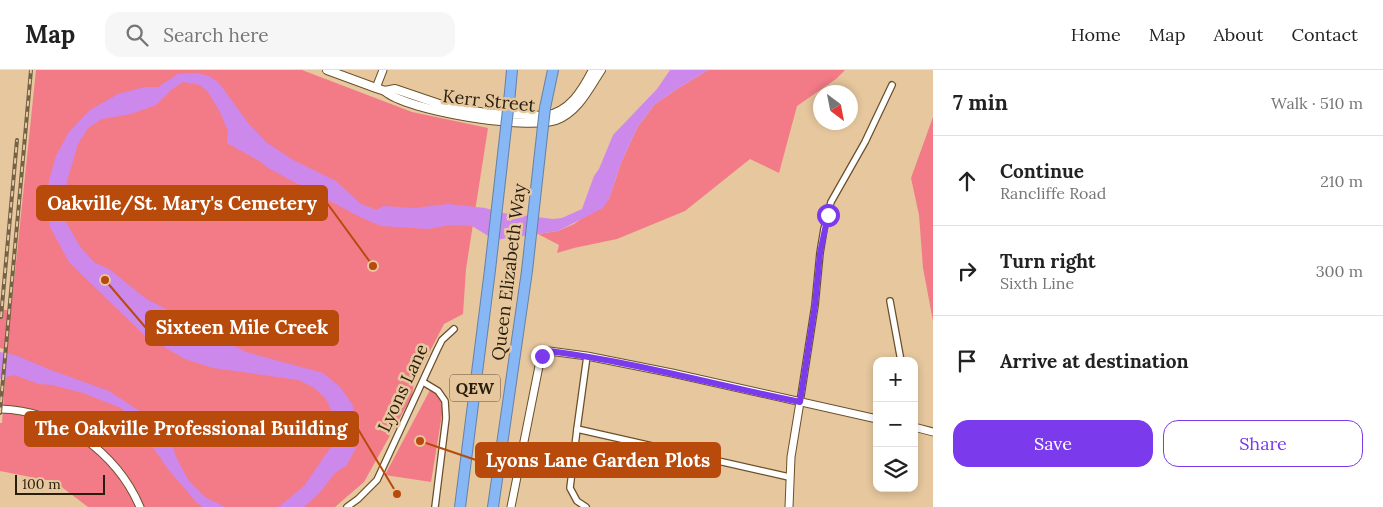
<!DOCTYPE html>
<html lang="en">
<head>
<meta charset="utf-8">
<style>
  :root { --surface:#fff; --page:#f6f6f6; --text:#222; --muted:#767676; --line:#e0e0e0; --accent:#7c3aed }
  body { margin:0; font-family:Lora,serif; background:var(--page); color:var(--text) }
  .controls { position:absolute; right:15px; bottom:15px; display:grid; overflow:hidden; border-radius:10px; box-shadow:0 2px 8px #0003 }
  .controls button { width:45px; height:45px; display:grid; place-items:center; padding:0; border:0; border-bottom:1px solid var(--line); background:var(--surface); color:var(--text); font:25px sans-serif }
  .compass { position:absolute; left:813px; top:15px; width:45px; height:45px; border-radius:50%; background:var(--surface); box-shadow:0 2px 8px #0003; rotate:148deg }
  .scale { position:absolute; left:15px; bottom:12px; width:90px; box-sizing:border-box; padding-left:5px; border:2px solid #291e0e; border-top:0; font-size:14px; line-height:18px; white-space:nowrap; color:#291e0e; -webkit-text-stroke:4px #e6c79e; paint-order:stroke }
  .stop { position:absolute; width:15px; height:15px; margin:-11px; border:4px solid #7c3aed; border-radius:50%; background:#fff }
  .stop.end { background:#7c3aed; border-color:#fff; box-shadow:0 1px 5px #0008 }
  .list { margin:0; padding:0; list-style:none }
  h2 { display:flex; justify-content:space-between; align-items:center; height:65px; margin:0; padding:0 20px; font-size:21px }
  h2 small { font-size:16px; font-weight:400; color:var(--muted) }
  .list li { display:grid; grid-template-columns:32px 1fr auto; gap:15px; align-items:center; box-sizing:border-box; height:90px; padding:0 20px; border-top:1px solid var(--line) }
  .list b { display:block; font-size:19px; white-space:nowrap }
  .list p { margin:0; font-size:16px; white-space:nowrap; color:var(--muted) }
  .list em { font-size:16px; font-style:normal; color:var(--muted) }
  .actions { display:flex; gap:10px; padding:15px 20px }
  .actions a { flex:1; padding:11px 0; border:1px solid var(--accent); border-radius:15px; text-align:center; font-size:18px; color:var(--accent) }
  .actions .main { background:var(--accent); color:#fff }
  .icon { flex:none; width:28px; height:28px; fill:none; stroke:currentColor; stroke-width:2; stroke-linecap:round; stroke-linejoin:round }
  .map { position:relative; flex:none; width:933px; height:437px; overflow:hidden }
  header { display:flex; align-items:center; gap:30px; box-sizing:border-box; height:70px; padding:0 25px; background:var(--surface); border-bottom:1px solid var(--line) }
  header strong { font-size:24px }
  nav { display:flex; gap:28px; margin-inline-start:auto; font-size:18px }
  .search { width:350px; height:45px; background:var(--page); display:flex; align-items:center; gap:12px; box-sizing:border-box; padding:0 18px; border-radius:15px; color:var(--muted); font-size:19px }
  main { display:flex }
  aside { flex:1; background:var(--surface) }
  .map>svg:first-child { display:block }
</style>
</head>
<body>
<header>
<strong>Map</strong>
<div class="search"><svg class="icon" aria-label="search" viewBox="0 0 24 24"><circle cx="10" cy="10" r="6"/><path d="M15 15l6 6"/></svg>Search here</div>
<nav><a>Home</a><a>Map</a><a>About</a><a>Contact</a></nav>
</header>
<main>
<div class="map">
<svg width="933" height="437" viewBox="0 0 933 437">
  <rect width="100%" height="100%" fill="#e6c79e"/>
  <!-- green -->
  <g fill="#f37b88">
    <polygon points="36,0 302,0 412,42 488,58 466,199 463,244 444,254 414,312 412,326 364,412 335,437 88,437 59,415 46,410 0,401 0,353 2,353 7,280 0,278 0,239 11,241"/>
    <polygon points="708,0 845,0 836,9 797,36 779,103 750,89 685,141 617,169 574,178 557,183 559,175 538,164 558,161 574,154 609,129 621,93 637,58 654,35 674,21"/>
    <polygon points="933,47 933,251 923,198 919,145 911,108"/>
    <polygon points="430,320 439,326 443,338 431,412 385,405"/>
  </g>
  <!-- water -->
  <g fill="#cd88ec">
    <polygon points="670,0 708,0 674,21 654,35 637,58 621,93 609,129 603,138 558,161 495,170 472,156 451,155 428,159 381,156 362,148 268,98 261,92 227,73 228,61 220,42 208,22 200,15 183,12 171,20 156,35 131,44 102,49 88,58 78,74 67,111 64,149 81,178 95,193 109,199 145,228 246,282 323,303 340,317 352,334 359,356 356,378 347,395 335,403 321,421 304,437 276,437 280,436 304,416 333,374 334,346 326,329 313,317 298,310 213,298 185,289 145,266 69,192 50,157 48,132 49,110 56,86 69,62 90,40 118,24 145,17 158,17 178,4 196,3 209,6 219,13 248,53 266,72 293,90 336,111 361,134 377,140 383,136 414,138 448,134 485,138 503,143 553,149 562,148 582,139 594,106 599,99 613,65 657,19"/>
    <polygon points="0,282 15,285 48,299 109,321 153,350 167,364 178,391 189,411 205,427 225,437 203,437 197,433 168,399 141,360 121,338 83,323 52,315 39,314 14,305 0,309"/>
  </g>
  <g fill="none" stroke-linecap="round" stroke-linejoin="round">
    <!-- minor casing -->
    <g stroke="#6a502a" stroke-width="8">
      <g id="minor">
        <polyline points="890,231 901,291"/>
        <polyline points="423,312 438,321 445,331 446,348 435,437"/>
        <polyline points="800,332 815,235 820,183 824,159 831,132 865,72 892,15"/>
        <polyline points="577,359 789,407"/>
        <polyline points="347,437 358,429 377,410 437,280 442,270 454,259"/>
        <polyline points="586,437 577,431 570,418 577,359 587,286"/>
      </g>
    </g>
    <!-- tertiary casing -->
    <g stroke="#6a502a" stroke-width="9">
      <g id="tertiary">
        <polyline points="376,18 383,0"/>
        <path d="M0,339c59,1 117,44 140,98"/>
        <polyline points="914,357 933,362"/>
        <polyline points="511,437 541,286 549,281 587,286 672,303 877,349"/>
        <polyline points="789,437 791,387 800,332"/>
      </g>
    </g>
    <!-- secondary casing -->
    <g stroke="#6a502a" stroke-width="10">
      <g id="secondary">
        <path d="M327,0l49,18 9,3 10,-2 53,18 38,6 59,3c25,-4 37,-25 48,-46"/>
        <path d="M385,21c22,20 142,39 171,29 22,-8 33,-32 45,-50"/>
      </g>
    </g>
    <!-- motorway casing -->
    <g stroke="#6681a4" stroke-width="12">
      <g id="motorway">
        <polyline points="510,22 512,0"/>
        <polyline points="545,38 553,0"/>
        <polyline points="460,437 490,200"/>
        <polyline points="493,437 527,201"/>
      </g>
    </g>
    <!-- minor -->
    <use href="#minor" stroke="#fff" stroke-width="5.5"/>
    <!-- tertiary -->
    <use href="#tertiary" stroke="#fff" stroke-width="7"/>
    <!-- secondary -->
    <use href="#secondary" stroke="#fff" stroke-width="8"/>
    <!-- motorway -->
    <use href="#motorway" stroke="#87b7f4" stroke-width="10"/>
    <!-- rail casing -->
    <g stroke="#746147" stroke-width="4">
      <g id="rail">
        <polyline points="1,247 17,70"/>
        <polyline points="0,343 31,0"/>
      </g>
    </g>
    <!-- rail -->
    <use href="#rail" stroke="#e6c79e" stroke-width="2" stroke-dasharray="5.5" stroke-linecap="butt"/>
    <!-- motorway-bridge casing -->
    <g stroke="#6681a4" stroke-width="12" stroke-linecap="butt">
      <g id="motorway-bridge">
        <polyline points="490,200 510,22"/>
        <polyline points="527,201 545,38"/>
      </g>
    </g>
    <!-- motorway-bridge -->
    <use href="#motorway-bridge" stroke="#87b7f4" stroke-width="10"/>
  </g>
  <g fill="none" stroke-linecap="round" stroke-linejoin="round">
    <!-- route -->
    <path stroke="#7c3aed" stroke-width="6" d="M542,286l7,-5c85,11 167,34 251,51l15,-97 5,-52 8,-38"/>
  </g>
  <g text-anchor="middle" stroke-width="5" stroke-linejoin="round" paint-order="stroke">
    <!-- shield labels -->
    <rect fill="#e6c79e" stroke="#625139" stroke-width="1" x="450" y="304.5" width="50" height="27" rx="4"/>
    <g font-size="16" font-weight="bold" fill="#291e0e">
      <text x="475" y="324">QEW</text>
    </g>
    <!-- street labels -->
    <g font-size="18" fill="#291e0e" stroke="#e6c79e">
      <text transform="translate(489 31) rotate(6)" y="6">Kerr Street</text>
      <text transform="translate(509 202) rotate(-83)" y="6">Queen Elizabeth Way</text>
      <text transform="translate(403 318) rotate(-65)" y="6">Lyons Lane</text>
    </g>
  </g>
  <!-- callouts -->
  <path fill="none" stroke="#b84a0c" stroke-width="2" d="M373 196L327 133M105 210L146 258M397 424L358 359M420 371L476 390"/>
  <g fill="#b84a0c" stroke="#e6c79e" stroke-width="2">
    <circle cx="373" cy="196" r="5"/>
    <circle cx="105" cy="210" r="5"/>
    <circle cx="397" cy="424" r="5"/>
    <circle cx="420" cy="371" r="5"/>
  </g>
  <g fill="#b84a0c" stroke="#b84a0c" stroke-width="2">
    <rect x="37" y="116" width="290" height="34" rx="5"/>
    <rect x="146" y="241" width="192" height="34" rx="5"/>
    <rect x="25" y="342" width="333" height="34" rx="5"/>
    <rect x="476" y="373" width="244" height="34" rx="5"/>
  </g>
  <g font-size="19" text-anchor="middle" font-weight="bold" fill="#fff">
    <text x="182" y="140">Oakville/St. Mary's Cemetery</text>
    <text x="242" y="264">Sixteen Mile Creek</text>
    <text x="191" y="365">The Oakville Professional Building</text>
    <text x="598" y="397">Lyons Lane Garden Plots</text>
  </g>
</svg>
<div class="controls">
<button>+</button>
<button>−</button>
<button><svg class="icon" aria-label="layers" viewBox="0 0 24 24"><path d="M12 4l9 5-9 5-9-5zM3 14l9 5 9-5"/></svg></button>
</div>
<svg class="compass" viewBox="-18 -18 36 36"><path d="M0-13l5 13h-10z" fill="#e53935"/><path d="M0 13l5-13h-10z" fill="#767676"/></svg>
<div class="scale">100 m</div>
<div class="stop" style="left:828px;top:145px"></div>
<div class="stop end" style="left:542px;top:286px"></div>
</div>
<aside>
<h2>7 min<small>Walk · 510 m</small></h2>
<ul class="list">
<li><svg class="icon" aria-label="ahead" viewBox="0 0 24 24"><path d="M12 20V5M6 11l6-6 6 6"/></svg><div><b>Continue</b><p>Rancliffe Road</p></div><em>210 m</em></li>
<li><svg class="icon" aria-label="right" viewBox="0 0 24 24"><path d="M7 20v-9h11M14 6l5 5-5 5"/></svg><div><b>Turn right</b><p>Sixth Line</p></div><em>300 m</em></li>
<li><svg class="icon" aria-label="arrive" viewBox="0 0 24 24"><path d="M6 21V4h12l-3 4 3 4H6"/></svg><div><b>Arrive at destination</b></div></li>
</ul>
<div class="actions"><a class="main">Save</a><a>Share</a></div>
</aside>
</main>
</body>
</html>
